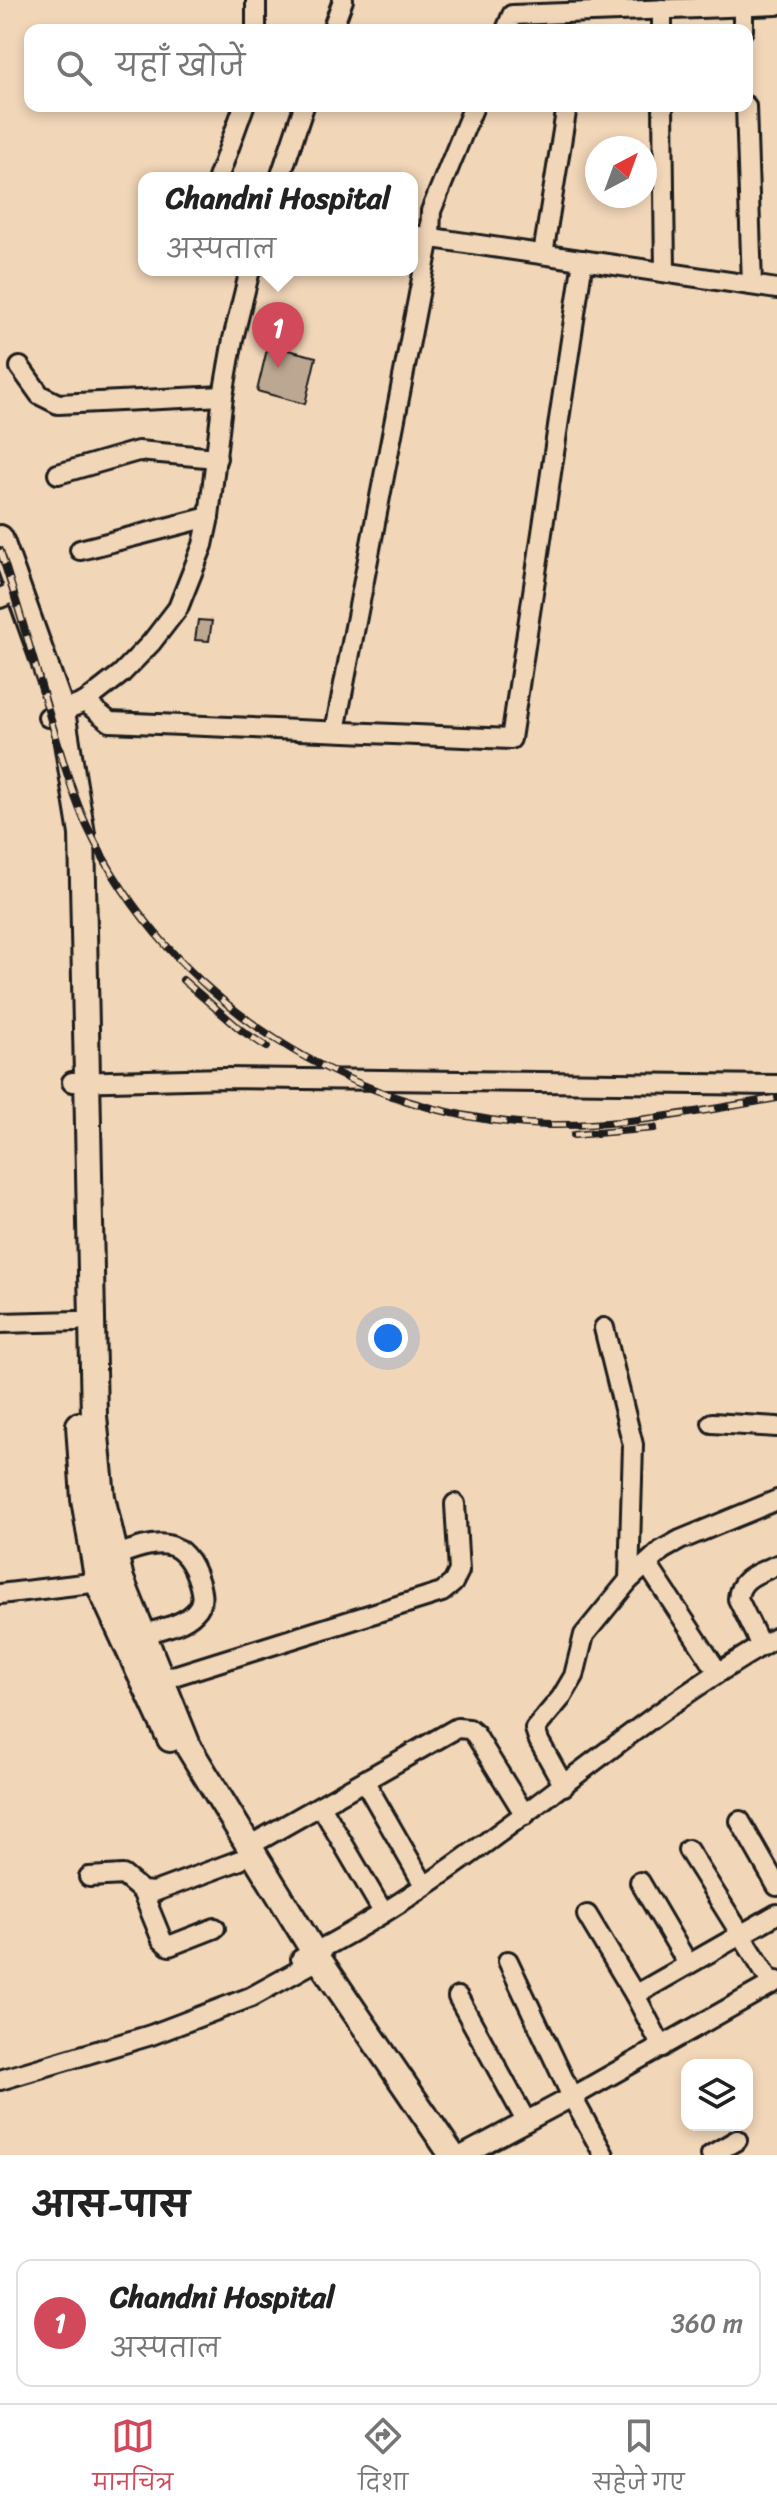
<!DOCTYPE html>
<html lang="hi">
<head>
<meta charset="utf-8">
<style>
  :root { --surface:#fff; --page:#f2f2f2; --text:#222; --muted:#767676; --line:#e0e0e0; --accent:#d1495b }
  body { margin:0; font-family:Sriracha,"Playpen Sans Deva",sans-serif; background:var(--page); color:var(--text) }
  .controls { position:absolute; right:24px; bottom:24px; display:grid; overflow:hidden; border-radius:16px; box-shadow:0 4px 12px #0003 }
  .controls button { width:72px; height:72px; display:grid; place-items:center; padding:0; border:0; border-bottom:2px solid var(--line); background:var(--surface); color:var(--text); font:40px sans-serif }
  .compass { position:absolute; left:585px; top:136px; width:72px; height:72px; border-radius:50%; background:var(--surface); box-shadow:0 4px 12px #0003; rotate:41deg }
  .you { position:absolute; left:388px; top:1338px; width:28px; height:28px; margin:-20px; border:6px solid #fff; border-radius:50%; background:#1a73e8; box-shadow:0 0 0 12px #1a73e833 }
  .badge { display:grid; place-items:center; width:52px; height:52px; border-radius:50%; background:var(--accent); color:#fff; font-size:26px; font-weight:700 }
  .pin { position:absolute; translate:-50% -66px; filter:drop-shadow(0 2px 4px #0008) }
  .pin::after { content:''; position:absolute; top:42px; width:28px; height:24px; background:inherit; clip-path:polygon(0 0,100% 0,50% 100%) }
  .popup { position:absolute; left:138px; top:172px; width:280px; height:104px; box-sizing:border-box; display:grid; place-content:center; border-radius:16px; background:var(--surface); filter:drop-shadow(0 2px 6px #0005); font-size:26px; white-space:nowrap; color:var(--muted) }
  .popup b { font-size:30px; color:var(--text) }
  .popup::after { content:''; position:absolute; left:50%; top:100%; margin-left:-16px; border:16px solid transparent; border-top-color:var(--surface) }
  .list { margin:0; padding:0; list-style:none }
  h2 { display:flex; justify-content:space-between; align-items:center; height:104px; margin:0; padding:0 32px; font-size:34px }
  h2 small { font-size:26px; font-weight:400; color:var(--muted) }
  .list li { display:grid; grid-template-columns:52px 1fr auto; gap:24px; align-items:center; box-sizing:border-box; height:128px; margin:0 16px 16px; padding:0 16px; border:2px solid var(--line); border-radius:16px }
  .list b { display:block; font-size:30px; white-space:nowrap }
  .list p { margin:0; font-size:26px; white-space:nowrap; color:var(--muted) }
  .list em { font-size:26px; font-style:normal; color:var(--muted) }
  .icon { flex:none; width:44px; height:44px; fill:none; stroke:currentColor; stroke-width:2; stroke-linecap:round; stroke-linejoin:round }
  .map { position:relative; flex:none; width:777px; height:2155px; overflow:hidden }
  .search { position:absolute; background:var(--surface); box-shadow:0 4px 12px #0003; left:24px; right:24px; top:24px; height:88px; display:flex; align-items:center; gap:20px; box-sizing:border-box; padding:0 28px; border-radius:16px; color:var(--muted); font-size:30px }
  .sheet { height:248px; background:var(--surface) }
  nav { display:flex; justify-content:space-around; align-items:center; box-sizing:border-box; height:112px; border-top:2px solid var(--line); background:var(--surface); font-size:22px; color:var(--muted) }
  nav a { display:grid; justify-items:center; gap:4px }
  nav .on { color:var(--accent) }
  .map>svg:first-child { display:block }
</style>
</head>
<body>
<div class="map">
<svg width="777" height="2155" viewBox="0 0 777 2155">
  <rect width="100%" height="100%" fill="#f1d6b8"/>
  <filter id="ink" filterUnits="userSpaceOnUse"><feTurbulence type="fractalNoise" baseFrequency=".0125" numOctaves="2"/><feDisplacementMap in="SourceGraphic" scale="16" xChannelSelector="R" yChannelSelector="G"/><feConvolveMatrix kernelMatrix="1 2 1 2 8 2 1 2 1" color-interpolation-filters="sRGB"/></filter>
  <g filter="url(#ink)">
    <!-- building -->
    <g fill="#bca892" stroke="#1c1c1c" stroke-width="2">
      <polygon points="268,345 316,357 305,404 257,391"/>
      <polygon points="198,620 212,621 209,641 195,640"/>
    </g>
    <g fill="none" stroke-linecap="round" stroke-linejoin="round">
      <!-- minor casing -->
      <g stroke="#1c1c1c" stroke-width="24">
        <g id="minor">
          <polyline points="743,6 743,30"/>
          <polyline points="662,9 662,30"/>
          <polyline points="256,30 256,0"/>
          <polyline points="332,30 343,0"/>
          <polyline points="506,30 512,15 777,5"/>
          <polyline points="663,106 665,272"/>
          <polyline points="746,106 752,285"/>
          <polyline points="218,178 244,106"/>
          <polyline points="280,178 304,106"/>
          <polyline points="412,235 777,289"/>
          <polyline points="543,254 567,106"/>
          <polyline points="20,367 40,395 58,404 223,396"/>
          <polyline points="58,474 138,451 217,458"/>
          <polyline points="80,550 209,517"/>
          <polyline points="0,598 7,595"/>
          <polyline points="85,702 110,722 511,739 583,260"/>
          <polyline points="48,717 85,702 121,674 151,643 178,608 203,545 209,517 223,396 233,339 250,270"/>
          <polyline points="335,731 430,237 431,211 474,106"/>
          <polyline points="72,1082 224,1078 777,1085"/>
          <polyline points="0,1323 77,1321"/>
          <polyline points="604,1328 633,1445 629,1580"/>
          <polyline points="712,1423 777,1427"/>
          <path d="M115,1556c41,-16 69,-23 84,27 3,11 5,20 -4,29 -12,13 -35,17 -51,22"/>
          <polyline points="647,1564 718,1672"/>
          <polyline points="0,1594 108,1581"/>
          <path d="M761,1646l-23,-47c1,-22 22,-26 39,-34"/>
          <polyline points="151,1683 442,1592 453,1583 459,1571 455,1504"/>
          <polyline points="365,1782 424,1885"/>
          <polyline points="564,1786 539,1741 535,1729 561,1698 574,1676 584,1635 629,1580 662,1550 680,1540 777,1500"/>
          <polyline points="321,1806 383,1912"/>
          <polyline points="740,1821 777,1886"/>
          <polyline points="249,1846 457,1728 469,1729 475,1734 525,1815"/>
          <polyline points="688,1850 772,1984"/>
          <polyline points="89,1877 123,1875 142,1891 154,1892 240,1860"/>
          <polyline points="640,1882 688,1964"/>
          <polyline points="142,1891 162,1940 169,1946 215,1928"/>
          <polyline points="587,1915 635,1995 662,2047"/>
          <path d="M301,1959c173,-85 309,-228 476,-322"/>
          <polyline points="508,1961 572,2097 604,2155"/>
          <polyline points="635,1995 777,1914"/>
          <polyline points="458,1997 526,2121"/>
          <polyline points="0,2080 151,2035 251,1997 318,1960"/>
          <polyline points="463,2155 572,2097 777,1981"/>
          <polyline points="711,2155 737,2140"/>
        </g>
      </g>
      <!-- major casing -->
      <g stroke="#1c1c1c" stroke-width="30">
        <g id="major">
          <polyline points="0,538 62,712 82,834 94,1416 102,1497 121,1579 189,1748 314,1952 452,2155"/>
          <polyline points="79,1425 84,1499 98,1583 170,1739"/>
        </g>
      </g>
      <!-- minor -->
      <use href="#minor" stroke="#f1d6b8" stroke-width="18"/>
      <!-- major -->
      <use href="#major" stroke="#f1d6b8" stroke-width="24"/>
      <!-- rail casing -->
      <g stroke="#1c1c1c" stroke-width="8">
        <g id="rail">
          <path d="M0,550c21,63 38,127 57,191 9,29 17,58 30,85 83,177 269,294 463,299 75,1 153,-14 227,-27"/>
          <polyline points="183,980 241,1030 267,1047"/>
          <polyline points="574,1135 654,1128"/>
        </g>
      </g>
      <!-- rail -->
      <use href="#rail" stroke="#f1d6b8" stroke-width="5" stroke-dasharray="15" stroke-linecap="butt"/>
    </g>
  </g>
</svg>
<div class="controls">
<button><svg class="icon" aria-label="layers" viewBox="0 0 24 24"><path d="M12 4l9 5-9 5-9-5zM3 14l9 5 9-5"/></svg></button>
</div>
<svg class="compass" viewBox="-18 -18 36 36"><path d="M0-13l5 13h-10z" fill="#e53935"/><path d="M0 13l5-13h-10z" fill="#767676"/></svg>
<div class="you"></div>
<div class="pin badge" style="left:278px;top:368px">1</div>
<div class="popup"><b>Chandni Hospital</b>अस्पताल</div>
<div class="search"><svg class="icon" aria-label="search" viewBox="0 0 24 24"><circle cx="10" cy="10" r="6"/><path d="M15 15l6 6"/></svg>यहाँ खोजें</div>
</div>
<section class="sheet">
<h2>आस-पास<small></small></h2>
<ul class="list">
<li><span class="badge">1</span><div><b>Chandni Hospital</b><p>अस्पताल</p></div><em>360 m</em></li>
</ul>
</section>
<nav>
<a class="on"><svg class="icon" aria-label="map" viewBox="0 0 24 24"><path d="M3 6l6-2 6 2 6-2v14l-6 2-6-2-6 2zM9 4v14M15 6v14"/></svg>मानचित्र</a>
<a><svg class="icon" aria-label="directions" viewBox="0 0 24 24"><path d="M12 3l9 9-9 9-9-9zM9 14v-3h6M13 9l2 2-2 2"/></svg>दिशा</a>
<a><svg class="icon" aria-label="saved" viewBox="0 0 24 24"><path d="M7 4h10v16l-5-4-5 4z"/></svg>सहेजे गए</a>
</nav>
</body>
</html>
